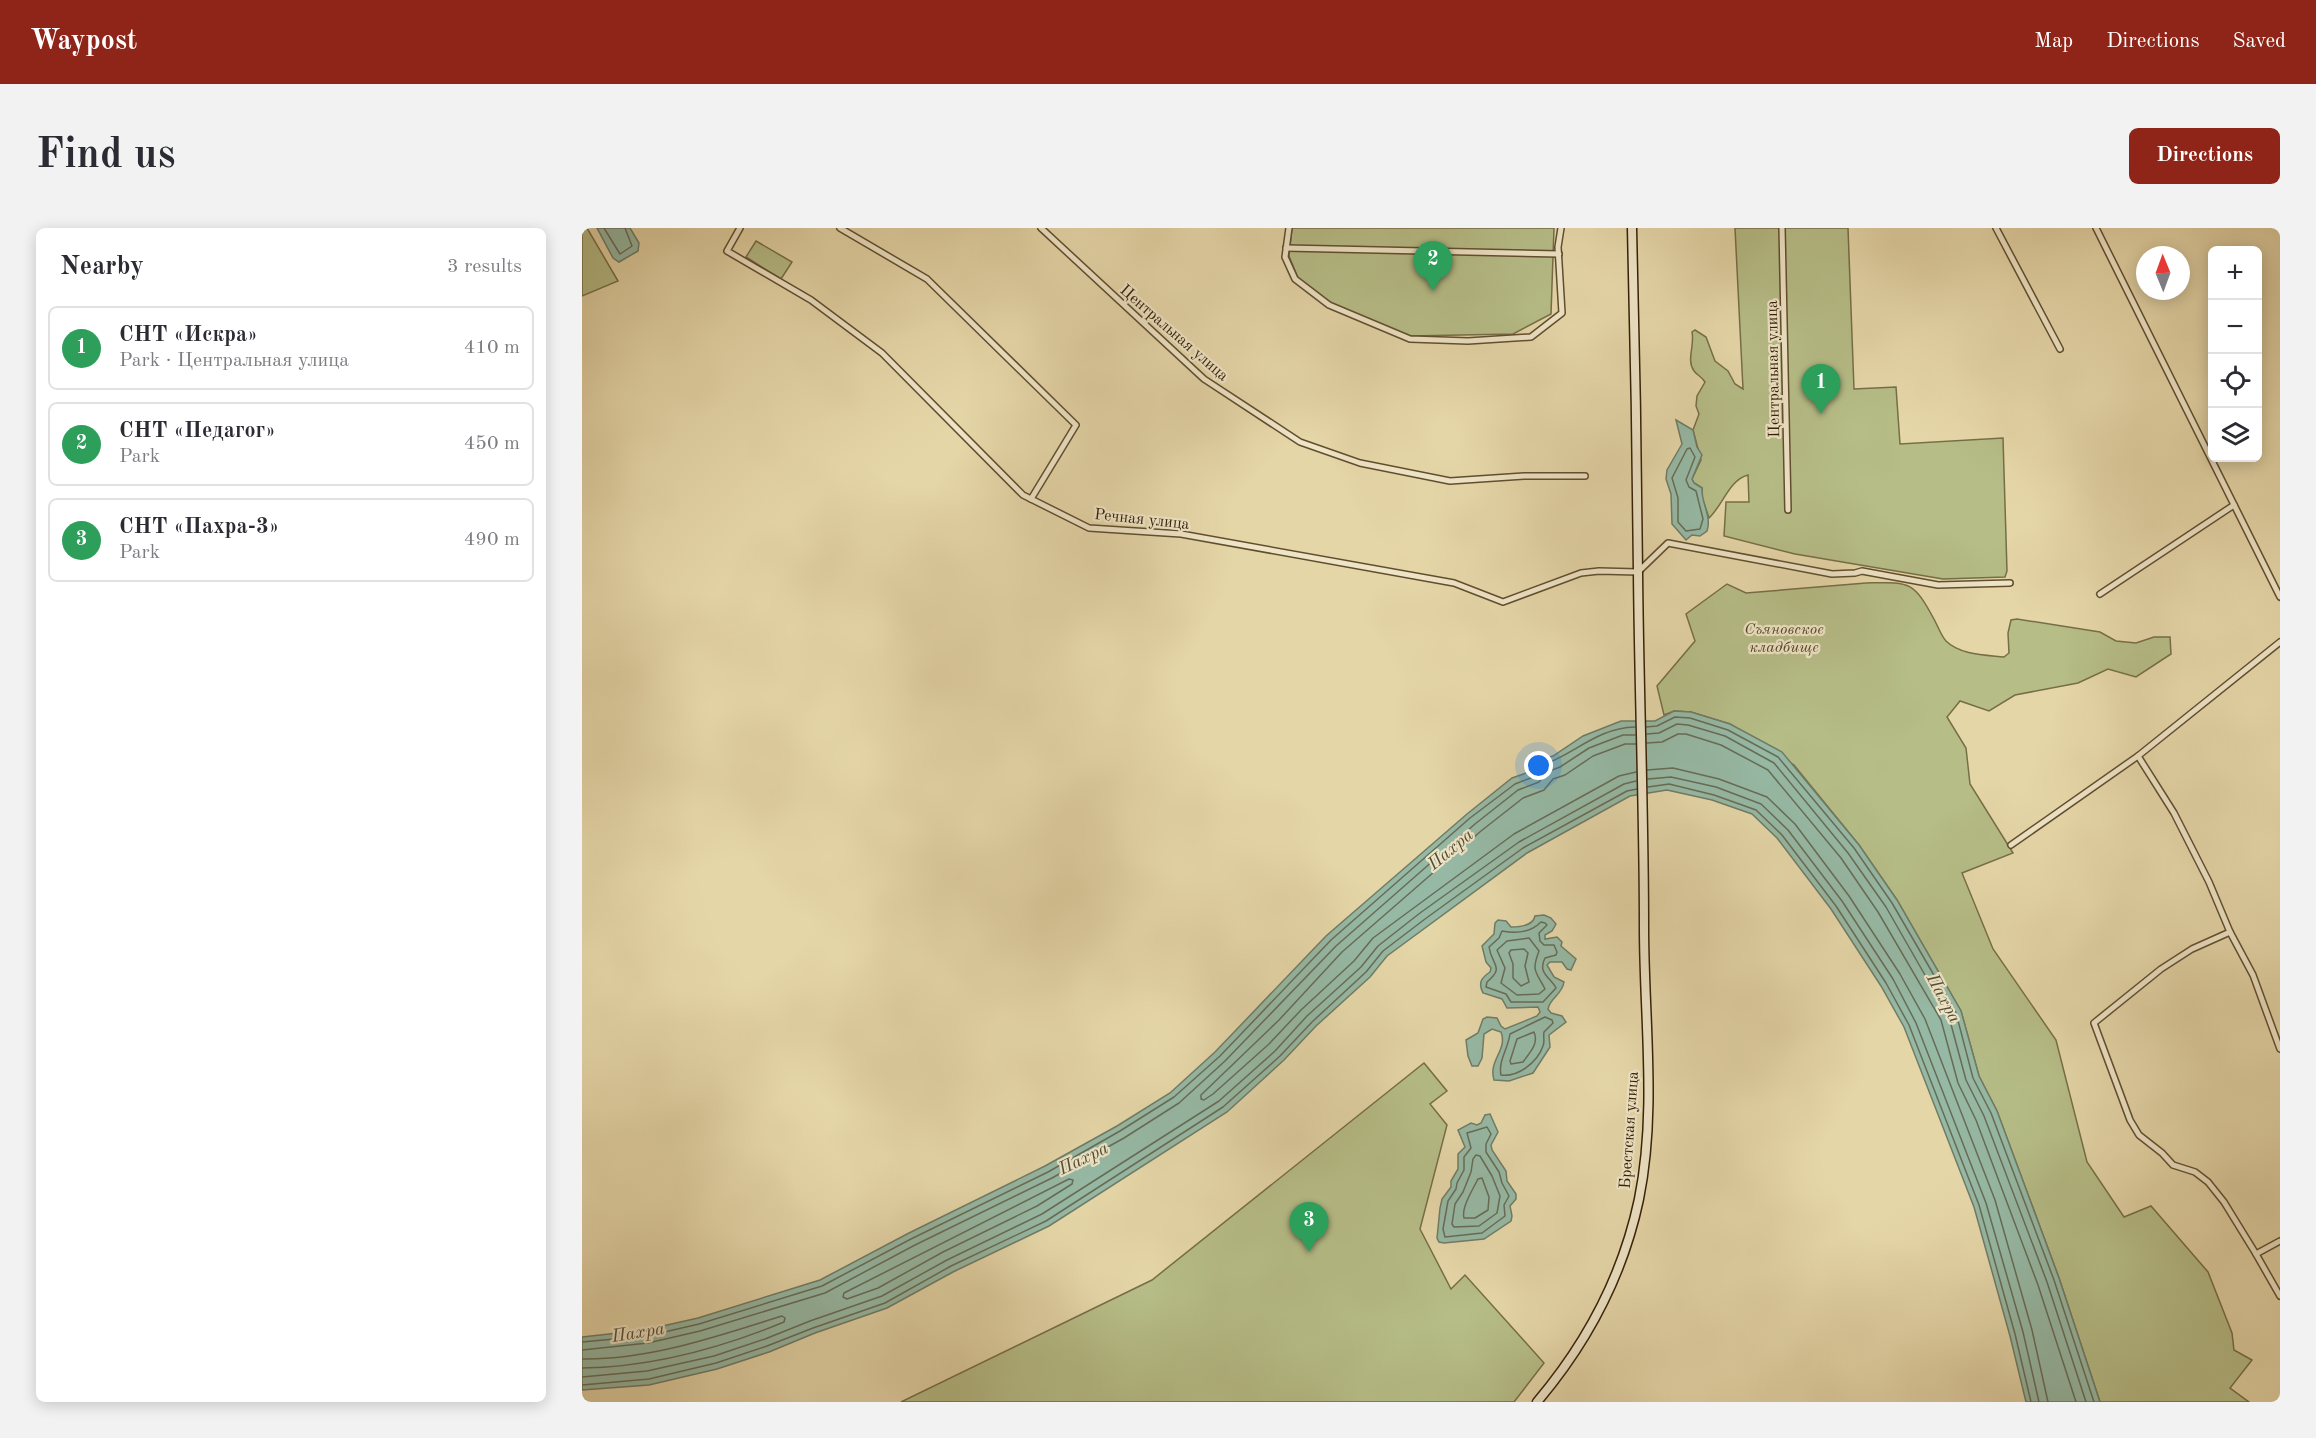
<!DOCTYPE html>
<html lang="en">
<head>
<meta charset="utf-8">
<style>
  :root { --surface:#fff; --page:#f2f2f3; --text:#2b2b33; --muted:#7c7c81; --line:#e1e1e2; --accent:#8f2418 }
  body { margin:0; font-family:"Old Standard TT",serif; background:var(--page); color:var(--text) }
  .controls { position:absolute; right:18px; top:18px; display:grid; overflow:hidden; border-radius:9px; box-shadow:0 3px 15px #0003 }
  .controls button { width:54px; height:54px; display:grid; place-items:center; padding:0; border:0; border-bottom:2px solid var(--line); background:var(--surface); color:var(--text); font:30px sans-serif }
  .compass { position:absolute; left:1554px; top:18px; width:54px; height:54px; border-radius:50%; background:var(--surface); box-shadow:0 3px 15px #0003; rotate:359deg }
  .you { position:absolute; left:957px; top:538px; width:21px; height:21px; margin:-15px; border:4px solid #fff; border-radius:50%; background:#1a73e8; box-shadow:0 0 0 9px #1a73e833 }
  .badge { display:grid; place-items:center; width:39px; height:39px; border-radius:50%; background:var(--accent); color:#fff; font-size:20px; font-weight:700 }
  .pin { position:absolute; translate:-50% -50px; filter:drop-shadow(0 2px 3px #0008) }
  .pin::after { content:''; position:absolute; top:32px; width:21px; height:18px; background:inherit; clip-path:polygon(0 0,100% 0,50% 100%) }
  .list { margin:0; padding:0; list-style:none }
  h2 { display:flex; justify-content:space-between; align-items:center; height:78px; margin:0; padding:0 24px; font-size:26px }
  h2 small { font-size:20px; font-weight:400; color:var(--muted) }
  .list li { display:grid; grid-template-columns:39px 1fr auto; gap:18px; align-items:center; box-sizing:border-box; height:84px; margin:0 12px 12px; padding:0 12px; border:2px solid var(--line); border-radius:9px }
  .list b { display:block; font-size:22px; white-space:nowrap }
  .list p { margin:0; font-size:20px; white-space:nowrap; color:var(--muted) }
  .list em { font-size:20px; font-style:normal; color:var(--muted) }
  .icon { flex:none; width:33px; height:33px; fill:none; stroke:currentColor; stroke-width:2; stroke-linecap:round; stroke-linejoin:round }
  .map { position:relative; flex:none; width:1698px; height:1174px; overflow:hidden; border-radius:9px }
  header { display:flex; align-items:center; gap:36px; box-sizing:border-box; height:84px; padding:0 30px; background:var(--accent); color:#fff }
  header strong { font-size:28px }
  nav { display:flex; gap:33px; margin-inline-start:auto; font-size:21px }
  .intro { display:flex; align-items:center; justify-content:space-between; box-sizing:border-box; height:144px; padding:0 36px }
  h1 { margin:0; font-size:42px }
  .button { padding:15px 27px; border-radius:9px; background:var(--accent); color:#fff; font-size:21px; font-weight:700 }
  main { display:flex; gap:36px; padding:0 36px }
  aside { flex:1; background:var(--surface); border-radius:9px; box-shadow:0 3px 15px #0003 }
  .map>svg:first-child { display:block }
</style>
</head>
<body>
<header>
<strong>Waypost</strong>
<nav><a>Map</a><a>Directions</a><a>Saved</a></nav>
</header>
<div class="intro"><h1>Find us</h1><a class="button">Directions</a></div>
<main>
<aside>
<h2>Nearby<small>3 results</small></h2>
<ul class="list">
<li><span class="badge" style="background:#2e9e5b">1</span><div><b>СНТ «Искра»</b><p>Park · Центральная улица</p></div><em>410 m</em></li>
<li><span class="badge" style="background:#2e9e5b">2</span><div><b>СНТ «Педагог»</b><p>Park</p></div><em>450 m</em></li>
<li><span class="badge" style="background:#2e9e5b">3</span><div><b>СНТ «Пахра-3»</b><p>Park</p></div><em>490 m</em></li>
</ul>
</aside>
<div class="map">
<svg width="1698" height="1174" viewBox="0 0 1698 1174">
  <rect width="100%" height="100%" fill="#e5d6a8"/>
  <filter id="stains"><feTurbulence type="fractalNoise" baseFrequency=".00333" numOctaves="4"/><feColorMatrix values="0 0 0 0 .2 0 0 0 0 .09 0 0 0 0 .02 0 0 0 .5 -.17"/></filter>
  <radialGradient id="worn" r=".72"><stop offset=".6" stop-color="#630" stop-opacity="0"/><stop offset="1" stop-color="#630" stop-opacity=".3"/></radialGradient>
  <!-- green -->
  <g fill="#b6bd87" stroke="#766e47" stroke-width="1.5">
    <polygon points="0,0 5,0 36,53 0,68"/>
    <polygon points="710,0 972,0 969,86 931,106 828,108 750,76 716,50 707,28"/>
    <path d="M1153,0h113l6,161 42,-2 4,57 103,-6 4,133 -2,6 -62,2 -148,-25 -71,-18 2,-34h23l-1,-27c-19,5 -25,30 -39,43l-7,-21v-9l-8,-5 -2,-4 9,-19 -8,-30 6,-16 -3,-8 1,-10 8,-14c-3,-5 -8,-7 -11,-11 -8,-11 1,-26 -2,-39l3,-2 11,7 9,24 13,10 7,13 8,5z"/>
    <polygon points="174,13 210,34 199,51 164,29"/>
    <path d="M1284,355c44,-1 47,-3 69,38 3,6 7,16 11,20 14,14 40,14 58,16l5,-4 -1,-20 3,-13 6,-1 83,13 16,9 20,2 18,-6h16l1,17 -35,23 -28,-8 -30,14 -63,12 -26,16 -29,-10 -13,16 19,31 4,36 43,69 -51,20 31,76 63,91 31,122 37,55 27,-11 57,66 24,61 2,17 18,10 -22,28 19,14h-149l-41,-124 -62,-167 -18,-35 -18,-65 -64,-111 -38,-55 -65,-80 -64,-41 -39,-12 -17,-1 -10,4 -7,-29 38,-45 -9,-27 41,-30 19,9z"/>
    <polygon points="842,835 865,863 848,876 865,897 838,1001 869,1061 883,1047 962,1135 932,1174 319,1174 570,1052"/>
  </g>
  <!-- water -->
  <g fill="#96b9a5" stroke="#6f7c66" stroke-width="1.5">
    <polygon points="15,0 48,0 57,15 56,23 37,34 31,30"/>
    <path d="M1094,192l17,10 4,17 5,8 -10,24 2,4 8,5c-1,16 10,27 5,43l-7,5 -8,-1 -6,5 -14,-16 -1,-30 -5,-15 1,-9 15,-26z"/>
    <polygon points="1092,483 1109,484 1148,496 1200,524 1277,617 1315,672 1379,783 1397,848 1415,883 1477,1050 1518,1174 1444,1174 1428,1108 1392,979 1322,799 1299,758 1249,681 1195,610 1170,586 1130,572 1085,562 1048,568 945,625 805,728 788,749 734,798 702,832 645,884 467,998 371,1044 305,1080 233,1105 187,1124 135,1141 67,1157 0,1162 0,1109 63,1102 116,1090 238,1052 327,1005 463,938 535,898 588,865 633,824 744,708 885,586 930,550 950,543 950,534 971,528 1001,508 1039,493 1073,493"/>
    <path d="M962,687l7,3 5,6 -4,7 -7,4v4l12,-2 5,5 -1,4 15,13 -5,11 -4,-1 -5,-7h-12l-3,3 7,12 10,5c-2,13 -14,16 -16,27l3,4 11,3 4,6 -17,13 1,12 -17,26 -24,8 -15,-1c-6,-20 14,-30 7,-48l-9,-3 -8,5 -2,24 -4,8h-6l-4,-10 -2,-16 12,-7 5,-14 4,-2 10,1 4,8 4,3 32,-13 3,-4 -2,-5 -31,1 -5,-9 -19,-6c-5,-10 -2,-15 7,-21l1,-4 -5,-6 -4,-16 12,-12 1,-11 3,-3 8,1 5,6c9,0 22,-1 24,-11z"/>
    <polygon points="908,886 916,904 909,917 910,922 924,943 925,953 934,966 934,971 928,978 930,988 929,993 902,1011 862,1015 857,1014 855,1010 858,980 860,971 869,959 869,953 876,941 876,926 883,919 876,902 889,895 895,897 899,895 903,887"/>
  </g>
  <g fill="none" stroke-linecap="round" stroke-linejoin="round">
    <!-- shore -->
    <g stroke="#666c56" stroke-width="1.5">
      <polyline points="22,0 38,26 50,18 43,0"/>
      <polygon points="1108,220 1113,229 1104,252 1107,259 1114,263 1121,291 1118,301 1104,303 1096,294 1096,270 1090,250 1105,221"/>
      <polyline points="1064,499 1075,498 1093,489 1108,490 1146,502 1196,529 1272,620 1310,675 1374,785 1391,850 1409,885 1472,1052 1512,1174"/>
      <polyline points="1065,506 1077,505 1095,496 1106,497 1143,508 1192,535 1266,625 1304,679 1367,789 1384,852 1402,888 1465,1054 1504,1174"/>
      <polyline points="1065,515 1080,514 1096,506 1104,506 1139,517 1186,542 1259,630 1296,684 1359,792 1376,855 1394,892 1456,1057 1494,1174"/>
      <polyline points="1054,516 1043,516 1011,528 983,547 971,551 962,562 941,570 899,603 760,724 697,792 619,867 619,871 622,872 631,866 687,816 719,782 772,733 791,710 932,606 1037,548 1054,544"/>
      <polyline points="1065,542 1091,540 1137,551 1185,569 1213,596 1267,668 1318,746 1343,791 1413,972 1450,1102 1466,1174"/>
      <polyline points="1066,551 1089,549 1134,559 1179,576 1206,602 1260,673 1311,751 1334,795 1404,975 1441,1104 1457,1174"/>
      <polyline points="1066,559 1087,556 1132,567 1174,582 1200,607 1254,678 1304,755 1327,797 1397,977 1433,1106 1449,1174"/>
      <path d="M959,694l4,1 2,2 -8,8 1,8 4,4h10l3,7 -1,3 -11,3c-8,15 6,20 11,30l-13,14h-32l-5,-8 -20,-7 1,-5c18,-15 5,-16 2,-35l10,-9 3,-7c15,3 28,2 39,-9z"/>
      <path d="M947,710l10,13c-8,21 -3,20 6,38l-6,5 -22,1 -16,-12 4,-15 -8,-18 10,-9z"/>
      <polygon points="942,721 946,725 943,738 947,754 939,758 931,750 931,736 927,725 929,722"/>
      <path d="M963,789l7,3 1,3 -9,9c-1,5 1,10 -1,14 -6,17 -25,31 -42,29 -3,-14 7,-26 9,-41z"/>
      <path d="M952,804c5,12 -4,20 -11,30l-12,2 -1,-3 7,-22z"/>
      <polygon points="905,899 909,906 904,916 904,924 917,944 920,955 927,968 922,977 923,988 900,1005 863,1009 861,1001 866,973 874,961 875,955 882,942 882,929 889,920 885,905"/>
      <polygon points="894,927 898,928 910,948 918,968 915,985 897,998 872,999 870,996 873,976 881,964 889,944 891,931"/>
      <path d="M900,950l7,19 -1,13 -13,8h-11c-3,-10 9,-29 14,-39z"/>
      <polygon points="487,951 491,952 490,956 455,978 361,1024 296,1060 265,1071 261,1069 262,1065"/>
      <path d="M0,1114l65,-6 52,-12 123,-38 89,-47 137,-67 72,-41 54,-34 46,-41 111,-116 139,-122 45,-34 21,-8 4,-10c34,-11 56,-38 95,-39"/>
      <polyline points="0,1122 66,1115 118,1103 243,1065 333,1017 470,950 542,910 597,875 643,833 754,718 893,596 936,562 957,554 965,544 978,539 1007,520 1041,507 1053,507"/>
      <path d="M0,1131c68,1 136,-23 200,-43l3,2 -1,4c-63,26 -133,45 -202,46"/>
      <polyline points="0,1149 65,1143 132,1128 183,1111 228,1093 300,1068 365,1032 460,986 637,873 693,823 725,788 779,739 796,718 838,685 937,614 1042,556 1054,553"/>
      <polyline points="0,1157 67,1151 134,1135 185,1118 231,1100 303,1075 369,1038 464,993 641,879 698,828 730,794 784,744 801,723 843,691 941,620 1045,563 1055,561"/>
    </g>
    <!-- street casing -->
    <g stroke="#614e2f" stroke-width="8">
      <g id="street">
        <polyline points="158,0 145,23 229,72 300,125 441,267 507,300 599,306 872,355 921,374 999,345 1017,343 1056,344 1086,315 1250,346 1273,345 1280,343 1356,357 1428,355"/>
        <polyline points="258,0 345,51 494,197 449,271"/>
        <polyline points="459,0 622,151 718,214 778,235 868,253 942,248 1003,248"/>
        <polyline points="707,0 703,29 713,51 747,77 828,111 886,113 949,109 980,85 976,19 979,0"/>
        <polyline points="1200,0 1206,282"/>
        <polyline points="1414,0 1478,121"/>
        <polyline points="1514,0 1698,369"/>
        <polyline points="704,20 977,26"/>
        <polyline points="1518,366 1652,277"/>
        <polyline points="1698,414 1556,528 1592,585 1627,654 1648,704 1671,747 1698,821"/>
        <polyline points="1429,617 1556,528"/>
        <polyline points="1648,704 1610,721 1579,741 1512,795 1548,892 1557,907 1580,925 1591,937 1613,944 1626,954 1642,974 1674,1026 1698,1013"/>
        <polyline points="1674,1026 1698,1068"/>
      </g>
    </g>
    <!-- secondary casing -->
    <g stroke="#352007" stroke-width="11">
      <path id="secondary" d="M955,1174c50,-59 86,-127 102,-203 18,-88 5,-181 5,-271 0,-119 -5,-237 -6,-356 -1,-115 -3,-229 -6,-344"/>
    </g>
    <!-- street -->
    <use href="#street" stroke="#eee4c6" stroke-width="5"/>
    <!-- secondary -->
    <use href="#secondary" stroke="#eee4c6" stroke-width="8"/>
  </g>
  <g text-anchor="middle" stroke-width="4.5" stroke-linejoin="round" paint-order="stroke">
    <!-- street labels -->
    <g font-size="16" fill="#352007" stroke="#eee4c6">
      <text transform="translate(593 104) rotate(41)" y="6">Центральная улица</text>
      <text transform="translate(1190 141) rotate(-91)" y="6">Центральная улица</text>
      <text transform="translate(560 290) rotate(6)" y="6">Речная улица</text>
      <text transform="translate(1046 902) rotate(-86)" y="6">Брестская улица</text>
    </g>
    <!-- park labels -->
    <g font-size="16" font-style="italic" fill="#554727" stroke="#eee4c6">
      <text x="1202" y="406">Съяновское<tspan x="1202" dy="18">кладбище</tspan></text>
    </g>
    <!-- water labels -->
    <g font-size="18" font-style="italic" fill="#524e36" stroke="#eee4c6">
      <text transform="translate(868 621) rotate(-40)" y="6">Пахра</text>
      <text transform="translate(1362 770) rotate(62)" y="6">Пахра</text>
      <text transform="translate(501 930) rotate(-26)" y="6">Пахра</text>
      <text transform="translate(56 1104) rotate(-9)" y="6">Пахра</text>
    </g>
  </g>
  <rect width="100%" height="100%" filter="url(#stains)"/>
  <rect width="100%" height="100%" fill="url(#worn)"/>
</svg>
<div class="controls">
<button>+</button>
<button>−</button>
<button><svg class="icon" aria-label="locate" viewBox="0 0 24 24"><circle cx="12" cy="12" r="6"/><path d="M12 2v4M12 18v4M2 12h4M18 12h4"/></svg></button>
<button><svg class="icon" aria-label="layers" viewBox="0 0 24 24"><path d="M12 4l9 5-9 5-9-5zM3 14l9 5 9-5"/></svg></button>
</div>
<svg class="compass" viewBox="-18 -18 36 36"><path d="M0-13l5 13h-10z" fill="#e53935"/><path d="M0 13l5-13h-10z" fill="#7c7c81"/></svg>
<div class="you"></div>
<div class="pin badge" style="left:1239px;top:186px;background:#2e9e5b">1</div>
<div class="pin badge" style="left:851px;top:63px;background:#2e9e5b">2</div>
<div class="pin badge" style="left:727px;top:1024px;background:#2e9e5b">3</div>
</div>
</main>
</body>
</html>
